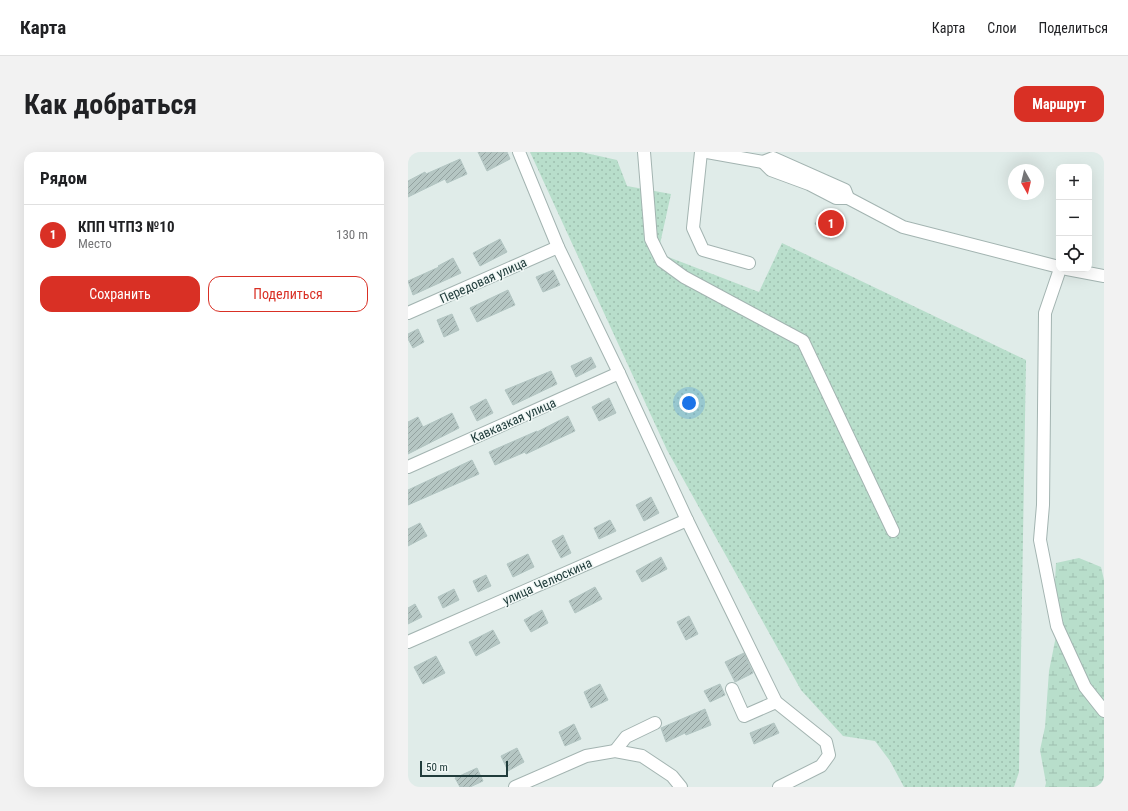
<!DOCTYPE html>
<html lang="ru">
<head>
<meta charset="utf-8">
<style>
  :root { --surface:#fff; --page:#f2f2f2; --text:#202124; --muted:#757577; --line:#e0e0e0; --accent:#d93025 }
  body { margin:0; font-family:"Roboto Condensed",sans-serif; background:var(--page); color:var(--text) }
  .controls { position:absolute; right:12px; top:12px; display:grid; overflow:hidden; border-radius:8px; box-shadow:0 4px 16px #0002 }
  .controls button { width:36px; height:36px; display:grid; place-items:center; padding:0; border:0; border-bottom:1px solid var(--line); background:var(--surface); color:var(--text); font:20px sans-serif }
  .compass { position:absolute; left:600px; top:12px; width:36px; height:36px; border-radius:50%; background:var(--surface); box-shadow:0 4px 16px #0002; rotate:172deg }
  .scale { position:absolute; left:12px; bottom:10px; width:88px; box-sizing:border-box; padding-left:4px; border:2px solid #203c3b; border-top:0; font-size:11px; line-height:14px; white-space:nowrap; color:#203c3b; -webkit-text-stroke:3px #f1f8f6; paint-order:stroke }
  .you { position:absolute; left:281px; top:251px; width:14px; height:14px; margin:-10px; border:3px solid #fff; border-radius:50%; background:#1a73e8; box-shadow:0 0 0 6px #1a73e833 }
  .badge { display:grid; place-items:center; width:26px; height:26px; border-radius:50%; background:var(--accent); color:#fff; font-size:13px; font-weight:700 }
  .pin { position:absolute; translate:-50% -50%; border:2px solid #fff; box-shadow:0 1px 4px #0006 }
  .list { margin:0; padding:0; list-style:none }
  h2 { display:flex; justify-content:space-between; align-items:center; height:52px; margin:0; padding:0 16px; font-size:17px }
  h2 small { font-size:13px; font-weight:400; color:var(--muted) }
  .list li { display:grid; grid-template-columns:26px 1fr auto; gap:12px; align-items:center; box-sizing:border-box; height:60px; padding:0 16px; border-top:1px solid var(--line) }
  .list b { display:block; font-size:15px; white-space:nowrap }
  .list p { margin:0; font-size:13px; white-space:nowrap; color:var(--muted) }
  .list em { font-size:13px; font-style:normal; color:var(--muted) }
  .actions { display:flex; gap:8px; padding:12px 16px }
  .actions a { flex:1; padding:9px 0; border:1px solid var(--accent); border-radius:12px; text-align:center; font-size:14px; color:var(--accent) }
  .actions .main { background:var(--accent); color:#fff }
  .icon { flex:none; width:22px; height:22px; fill:none; stroke:currentColor; stroke-width:2; stroke-linecap:round; stroke-linejoin:round }
  .map { position:relative; flex:none; width:696px; height:635px; overflow:hidden; border-radius:12px }
  header { display:flex; align-items:center; gap:24px; box-sizing:border-box; height:56px; padding:0 20px; background:var(--surface); border-bottom:1px solid var(--line) }
  header strong { font-size:19px }
  nav { display:flex; gap:22px; margin-inline-start:auto; font-size:14px }
  .intro { display:flex; align-items:center; justify-content:space-between; box-sizing:border-box; height:96px; padding:0 24px }
  h1 { margin:0; font-size:28px }
  .button { padding:10px 18px; border-radius:12px; background:var(--accent); color:#fff; font-size:14px; font-weight:700 }
  main { display:flex; gap:24px; padding:0 24px }
  aside { flex:1; background:var(--surface); border-radius:12px; box-shadow:0 4px 16px #0002 }
  .map>svg:first-child { display:block }
</style>
</head>
<body>
<header>
<strong>Карта</strong>
<nav><a>Карта</a><a>Слои</a><a>Поделиться</a></nav>
</header>
<div class="intro"><h1>Как добраться</h1><a class="button">Маршрут</a></div>
<main>
<aside>
<h2>Рядом<small></small></h2>
<ul class="list">
<li><span class="badge">1</span><div><b>КПП ЧТПЗ №10</b><p>Место</p></div><em>130 m</em></li>
</ul>
<div class="actions"><a class="main">Сохранить</a><a>Поделиться</a></div>
</aside>
<div class="map">
<svg width="696" height="635" viewBox="0 0 696 635">
  <defs>
    <pattern id="grass-dots" width="8" height="8" patternUnits="userSpaceOnUse"><rect width="8" height="8" fill="#b8decb"/><path d="M2 2h.1M6 6h.1" fill="none" stroke="#9ebfaf" stroke-width="1.8" stroke-linecap="round"/></pattern>
    <pattern id="wetland-marsh" width="20" height="14" patternUnits="userSpaceOnUse"><rect width="20" height="14" fill="#b8decb"/><path d="M1 5h8M5 5V1M11 12h8M15 12V8" fill="none" stroke="#9ebfaf"/></pattern>
    <pattern id="building-hatch" width="6" height="6" patternUnits="userSpaceOnUse"><rect width="6" height="6" fill="#b5c6c3"/><path d="M-1 1l2-2M0 6l6-6M5 7l2-2" fill="none" stroke="#93a2a0"/></pattern>
  </defs>
  <rect width="100%" height="100%" fill="#e0ece9"/>
  <!-- grass -->
  <polygon fill="url(#grass-dots)" points="122,0 173,0 209,8 219,34 263,42 250,101 351,140 374,91 618,208 611,620 606,635 496,635 482,609 467,589 435,584 393,538 259,298"/>
  <!-- wetland -->
  <polygon fill="url(#wetland-marsh)" points="671,406 693,415 696,428 696,635 637,635 638,631 632,598 637,575 641,519 649,479 646,448 648,411"/>
  <!-- building -->
  <g fill="url(#building-hatch)" stroke="#b2c5c2">
    <polygon points="70,0 99,0 102,7 79,19"/>
    <polygon points="52,7 59,22 39,31 37,27 0,45 0,29 17,20 18,22"/>
    <polygon points="415,58 438,70 432,83 425,80 422,86 413,80 415,76 407,72"/>
    <polygon points="92,87 99,100 72,114 65,101"/>
    <polygon points="45,106 53,121 5,143 0,129 31,115 30,114"/>
    <polygon points="145,118 152,133 135,140 128,125"/>
    <polygon points="100,138 107,153 69,170 62,156"/>
    <polygon points="44,162 51,178 36,185 29,168"/>
    <polygon points="10,177 16,190 5,196 0,187 0,182"/>
    <polygon points="183,205 188,215 168,225 163,214"/>
    <polygon points="143,219 149,232 105,253 97,238"/>
    <polygon points="201,246 208,261 191,269 184,255"/>
    <polygon points="78,247 85,261 69,269 62,255"/>
    <polygon points="44,261 51,276 0,302 0,270 10,265 15,275"/>
    <polygon points="160,264 167,279 118,302 117,300 87,313 81,300 129,279 129,280"/>
    <polygon points="64,308 71,322 0,353 0,338"/>
    <polygon points="243,345 251,361 236,369 228,353"/>
    <polygon points="202,368 208,379 191,387 186,376"/>
    <polygon points="12,371 19,384 0,394 0,377"/>
    <polygon points="155,383 163,401 153,406 144,389"/>
    <polygon points="120,402 126,415 105,425 99,412"/>
    <polygon points="253,405 259,417 234,430 228,419"/>
    <polygon points="78,423 83,434 70,440 65,429"/>
    <polygon points="187,435 194,447 167,461 161,449"/>
    <polygon points="46,437 51,448 35,456 30,445"/>
    <polygon points="7,452 14,465 0,472 0,456"/>
    <polygon points="134,458 140,471 123,480 116,468"/>
    <polygon points="281,464 290,482 278,488 269,470"/>
    <polygon points="85,478 92,491 68,504 61,490"/>
    <polygon points="336,501 345,521 327,530 317,510"/>
    <polygon points="28,504 37,521 15,532 6,515"/>
    <polygon points="192,532 200,548 183,556 176,540"/>
    <polygon points="312,532 317,543 302,550 296,539"/>
    <polygon points="297,557 303,573 278,583 277,581 258,590 253,576"/>
    <polygon points="366,571 371,581 346,592 342,581"/>
    <polygon points="166,572 173,587 157,594 151,580"/>
    <polygon points="109,596 116,610 100,619 93,604"/>
    <polygon points="69,616 75,629 62,635 52,635 47,626"/>
  </g>
  <g fill="none" stroke-linecap="round" stroke-linejoin="round">
    <!-- minor casing -->
    <g stroke="#a3b4b1" stroke-width="14">
      <g id="minor">
        <polyline points="111,0 150,95 211,221 279,368 368,550 418,590 421,603 413,614 371,635"/>
        <polyline points="236,0 243,87 254,109 276,125 395,189 485,379"/>
        <polyline points="293,0 285,76 295,98 341,111"/>
        <polyline points="299,0 355,10"/>
        <polygon points="365,6 437,38 440,46 428,46 401,32 363,18 355,10"/>
        <polyline points="440,46 495,75 651,115"/>
        <polyline points="652,117 637,161 635,353 632,388 649,474 677,535 696,559"/>
        <polyline points="659,117 696,124"/>
        <polyline points="0,161 150,95"/>
        <polyline points="0,315 211,221"/>
        <polyline points="0,490 279,368"/>
        <polyline points="324,537 336,564 368,550"/>
        <polyline points="207,599 218,585 247,571"/>
        <polyline points="107,635 178,604 207,599 234,604 264,624 273,635"/>
      </g>
    </g>
    <!-- minor -->
    <use href="#minor" stroke="#fff" stroke-width="12"/>
  </g>
  <g text-anchor="middle" stroke-width="3" stroke-linejoin="round" paint-order="stroke">
    <!-- street labels -->
    <g font-size="13" fill="#203c3b" stroke="#f1f8f6">
      <text transform="translate(75 128) rotate(-24)" y="5">Передовая улица</text>
      <text transform="translate(105 268) rotate(-24)" y="5">Кавказкая улица</text>
      <text transform="translate(139 429) rotate(-24)" y="5">улица Челюскина</text>
    </g>
  </g>
</svg>
<div class="controls">
<button>+</button>
<button>−</button>
<button><svg class="icon" aria-label="locate" viewBox="0 0 24 24"><circle cx="12" cy="12" r="6"/><path d="M12 2v4M12 18v4M2 12h4M18 12h4"/></svg></button>
</div>
<svg class="compass" viewBox="-18 -18 36 36"><path d="M0-13l5 13h-10z" fill="#e53935"/><path d="M0 13l5-13h-10z" fill="#757577"/></svg>
<div class="scale">50 m</div>
<div class="you"></div>
<div class="pin badge" style="left:423px;top:71px">1</div>
</div>
</main>
</body>
</html>
